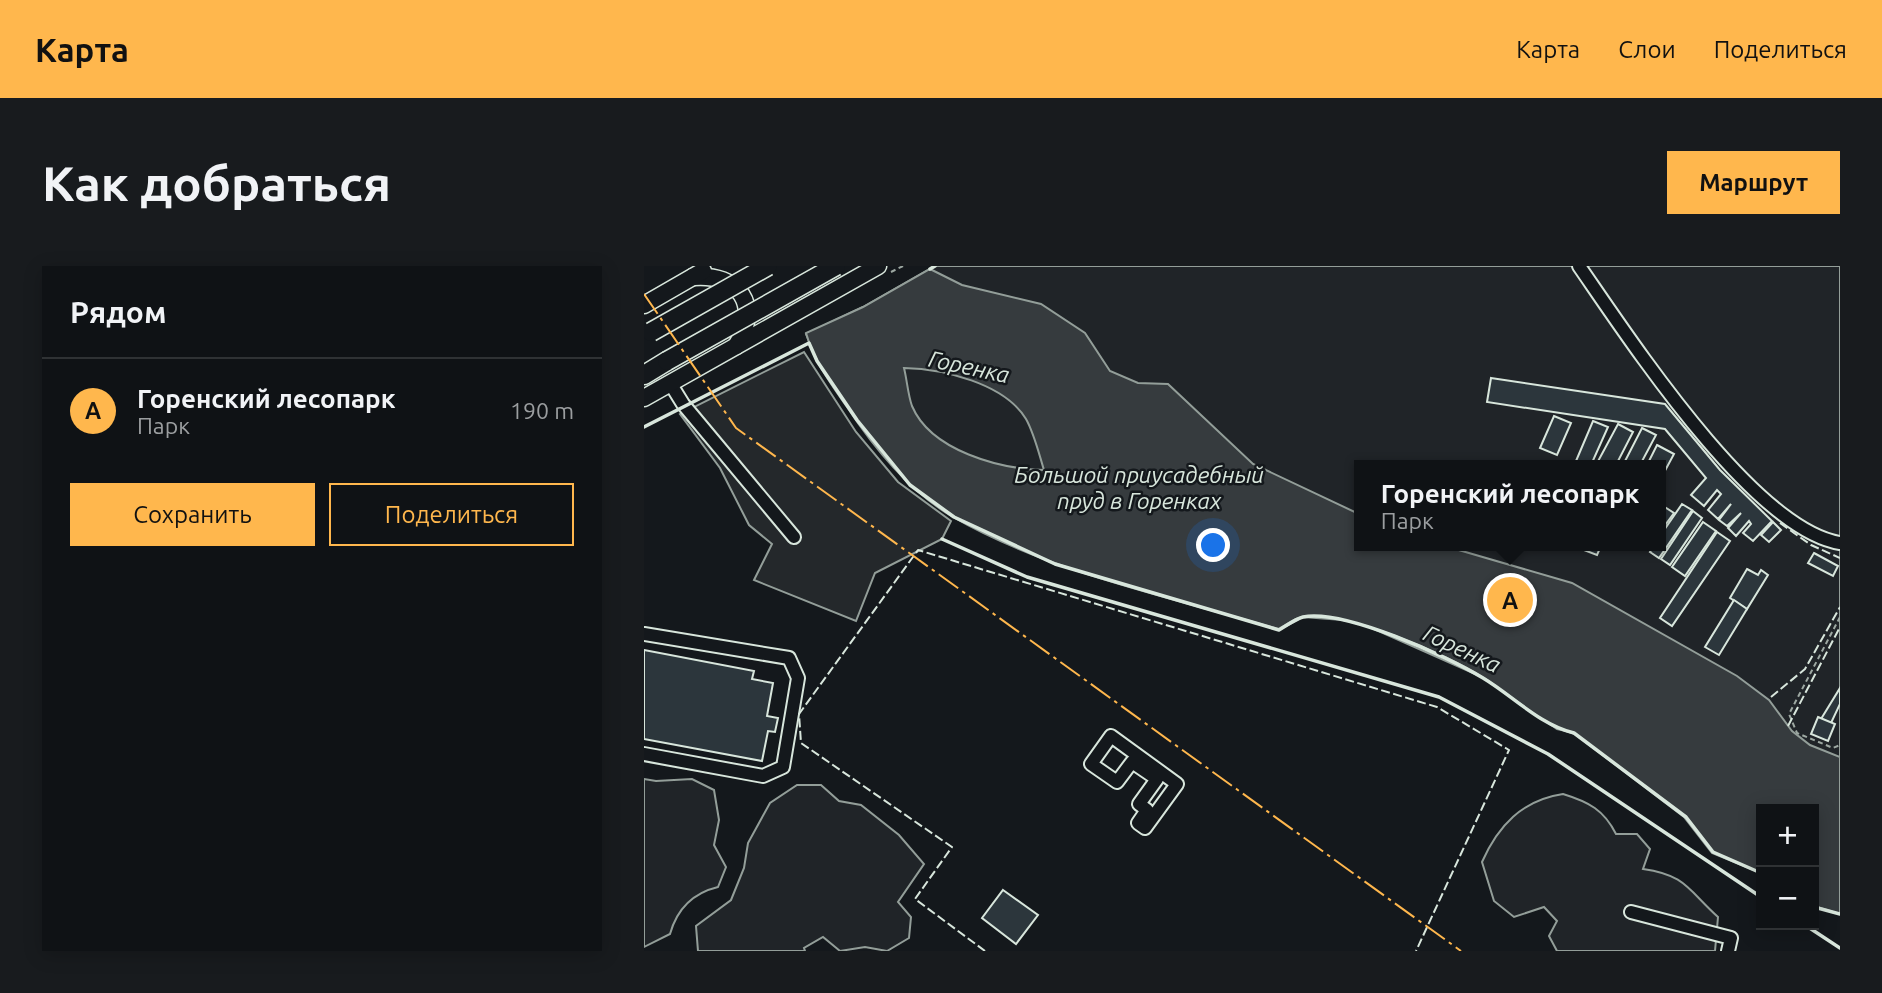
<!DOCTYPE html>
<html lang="ru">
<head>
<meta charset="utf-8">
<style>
  :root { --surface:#0f1215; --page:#181b1e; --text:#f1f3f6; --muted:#9b9ea0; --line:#2f3234; --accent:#ffb74d }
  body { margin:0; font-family:Ubuntu,sans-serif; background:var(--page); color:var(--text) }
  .controls { position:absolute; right:21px; bottom:21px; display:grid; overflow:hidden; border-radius:0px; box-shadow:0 4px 18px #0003 }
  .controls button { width:63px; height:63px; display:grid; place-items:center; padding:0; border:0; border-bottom:2px solid var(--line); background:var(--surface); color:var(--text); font:35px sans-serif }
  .you { position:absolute; left:570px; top:280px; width:24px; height:24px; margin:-18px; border:5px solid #fff; border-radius:50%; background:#1a73e8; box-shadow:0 0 0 10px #1a73e833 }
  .badge { display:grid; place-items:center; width:46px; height:46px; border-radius:50%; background:var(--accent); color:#111; font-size:23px; font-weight:700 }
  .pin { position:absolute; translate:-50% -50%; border:4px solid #fff; box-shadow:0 2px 7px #0006 }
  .popup { position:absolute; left:710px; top:194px; width:312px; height:91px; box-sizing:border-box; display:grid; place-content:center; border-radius:0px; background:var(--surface); filter:drop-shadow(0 2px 5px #0005); font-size:23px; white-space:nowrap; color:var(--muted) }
  .popup b { font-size:26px; color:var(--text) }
  .popup::after { content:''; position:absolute; left:50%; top:100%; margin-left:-14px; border:14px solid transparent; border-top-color:var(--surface) }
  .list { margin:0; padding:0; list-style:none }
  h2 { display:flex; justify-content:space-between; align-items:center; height:91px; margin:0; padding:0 28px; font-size:30px }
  h2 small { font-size:23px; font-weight:400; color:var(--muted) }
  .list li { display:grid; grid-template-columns:46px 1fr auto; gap:21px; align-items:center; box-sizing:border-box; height:105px; padding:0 28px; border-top:2px solid var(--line) }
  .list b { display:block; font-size:26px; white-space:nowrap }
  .list p { margin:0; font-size:23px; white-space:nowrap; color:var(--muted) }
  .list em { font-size:23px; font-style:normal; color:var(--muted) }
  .actions { display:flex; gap:14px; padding:21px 28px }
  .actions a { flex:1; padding:16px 0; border:2px solid var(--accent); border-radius:0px; text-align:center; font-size:24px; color:var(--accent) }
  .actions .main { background:var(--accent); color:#111 }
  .map { position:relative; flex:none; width:1196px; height:685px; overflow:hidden; border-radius:0px }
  header { display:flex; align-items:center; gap:42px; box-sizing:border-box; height:98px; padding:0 35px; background:var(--accent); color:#111 }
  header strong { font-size:33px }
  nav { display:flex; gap:38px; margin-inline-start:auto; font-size:24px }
  .intro { display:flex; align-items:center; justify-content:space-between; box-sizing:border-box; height:168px; padding:0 42px }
  h1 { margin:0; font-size:49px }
  .button { padding:18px 32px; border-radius:0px; background:var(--accent); color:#111; font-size:24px; font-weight:700 }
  main { display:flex; gap:42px; padding:0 42px }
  aside { flex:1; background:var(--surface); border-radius:0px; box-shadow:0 4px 18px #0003 }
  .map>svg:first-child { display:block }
</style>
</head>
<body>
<header>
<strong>Карта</strong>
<nav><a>Карта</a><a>Слои</a><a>Поделиться</a></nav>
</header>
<div class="intro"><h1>Как добраться</h1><a class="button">Маршрут</a></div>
<main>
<aside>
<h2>Рядом<small></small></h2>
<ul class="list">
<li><span class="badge">A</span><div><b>Горенский лесопарк</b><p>Парк</p></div><em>190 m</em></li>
</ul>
<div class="actions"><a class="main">Сохранить</a><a>Поделиться</a></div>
</aside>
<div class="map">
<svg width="1196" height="685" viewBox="0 0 1196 685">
  <rect width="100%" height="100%" fill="#14181c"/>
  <!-- green -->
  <g fill="#202428" stroke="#939e99" stroke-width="2" fill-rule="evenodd">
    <path d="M291,0h905v648l-26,-7v-98h-53l-75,8 -111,-84 -18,-4 -75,-52 -126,-56 -53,-4 -24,13 -224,-66 -101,-47 -44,-32 -53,-65 -40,-59 -11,-27 57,-27zM716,199h300v81h-300z"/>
    <path d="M0,513l12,2 36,-2 22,11 5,30 -5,25 12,22 -8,20c-25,6 -41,22 -48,47l-26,13z"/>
    <polygon points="153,519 177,519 195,535 217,539 255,569 280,598 254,636 267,651 265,672 243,685 221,681 196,685 179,671 160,682 161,685 54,685 52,660 87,634 100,602 104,577 126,537"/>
    <path d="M919,528c26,8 41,16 53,40h21l13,15 -7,20c43,6 45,21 75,48l-3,34h-158l-8,-15 8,-15 -13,-14 -30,10 -20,-16 -12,-39c16,-36 40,-62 81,-68z"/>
  </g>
  <!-- parking -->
  <polygon fill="#24282b" stroke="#939e99" stroke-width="2" points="160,86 212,166 254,216 307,255 298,273 231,307 212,355 110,314 128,278 105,259 76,202 36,148"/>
  <!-- water -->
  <path fill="#363b3e" stroke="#939e99" stroke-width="2" fill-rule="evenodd" d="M286,3l32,16 79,19 44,29 25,38 28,12 30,1 85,80 106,50 1,32h85l127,37 165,93 32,24 23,31 18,14 30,12v157l-26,-8v-97h-53v64l-49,-20 -28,-36 -109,-83c-35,-10 -61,-37 -91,-56 -37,-24 -139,-68 -182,-61 -7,1 -17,9 -24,12 -105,-31 -230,-57 -325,-112 -43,-25 -79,-69 -106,-110 -16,-23 -33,-46 -41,-74l57,-26zM260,102c39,1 100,15 122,51 8,14 13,35 18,51 -44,-1 -113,-19 -132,-64 -4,-11 -5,-26 -8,-38z"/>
  <!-- building -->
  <g fill="#2c363c" stroke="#d8e6dc" stroke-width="2">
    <polygon points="847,112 1021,138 1076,204 1128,255 1109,275 1099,267 1107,258 1105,255 1092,270 1084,262 1097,247 1083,260 1075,254 1087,238 1074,253 1064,244 1077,228 1073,224 1060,240 1047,229 1062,212 1021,163 843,136"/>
    <polygon points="910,150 927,157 913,189 896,182"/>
    <polygon points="949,155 964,161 947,199 943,199 932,195"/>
    <polygon points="974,158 989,166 972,199 952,199"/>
    <polygon points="998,162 1012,169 996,199 979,199"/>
    <polygon points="1013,179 1030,188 1016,214 1016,199 1003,199"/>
    <polygon points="1016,238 1030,247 1016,266"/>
    <polygon points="1038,238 1048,244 1015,292 1006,286 1010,280 1016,280 1016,270"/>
    <polygon points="1049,245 1058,252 1026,299 1017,293"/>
    <polygon points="1059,256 1072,265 1041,310 1028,301"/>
    <polygon points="1129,256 1137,264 1125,276 1117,269"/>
    <polygon points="1073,266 1086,275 1028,360 1016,352"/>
    <polygon points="938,280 957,280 953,289 937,283"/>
    <polygon points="1170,287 1194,300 1189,310 1164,297"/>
    <polygon points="1103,303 1114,309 1117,304 1124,309 1103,343 1086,332"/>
    <polygon points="1090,334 1103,343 1075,389 1061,381"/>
    <polygon points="0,384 110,405 108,413 129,417 123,450 134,452 131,466 124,465 118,495 0,473"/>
    <polygon points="1196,422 1196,438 1187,457 1177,453"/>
    <polygon points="1174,451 1191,458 1184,475 1167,468"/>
    <polygon points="359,624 394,649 372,678 338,652"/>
  </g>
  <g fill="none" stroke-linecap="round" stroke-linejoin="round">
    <!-- minor casing -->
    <g stroke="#d8e6dc" stroke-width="16">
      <g id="minor">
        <path d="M935,0c50,72 174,263 261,277"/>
        <polyline points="26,117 39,138 150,271"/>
        <polyline points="0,368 145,392 154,412 139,501 119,510 0,488"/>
        <polygon points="467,470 533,518 501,562 494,557 503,544 495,538 513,513 488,496 473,516 447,498"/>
        <polyline points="987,646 1087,672 1084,685"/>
      </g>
    </g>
    <!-- major casing -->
    <g stroke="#d8e6dc" stroke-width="19">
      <g id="major">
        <path d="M49,11c46,-4 69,28 43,69"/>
        <polyline points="0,39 59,5"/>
        <polyline points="0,132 234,0"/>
      </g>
    </g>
    <!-- highway casing -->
    <g stroke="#d8e6dc" stroke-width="21">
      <polyline id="highway" points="0,109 23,95"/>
    </g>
    <!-- path -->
    <g stroke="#9da8a2" stroke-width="2" stroke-dasharray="5 3.5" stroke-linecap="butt">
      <polyline points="247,6 259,0"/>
      <polyline points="1196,351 1145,448 1153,467 1189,482 1196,479"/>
    </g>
    <!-- minor -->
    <use href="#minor" stroke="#14181c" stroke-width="12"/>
    <!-- major -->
    <use href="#major" stroke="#14181c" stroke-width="16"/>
    <!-- highway -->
    <use href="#highway" stroke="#14181c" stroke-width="18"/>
    <!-- highway-bridge casing -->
    <g stroke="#d8e6dc" stroke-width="21" stroke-linecap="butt">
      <g id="highway-bridge">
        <polyline points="7,66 124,0"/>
        <polyline points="23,95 192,0"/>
      </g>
    </g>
    <!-- highway-bridge -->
    <use href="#highway-bridge" stroke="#14181c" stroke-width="18"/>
    <!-- fence -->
    <g stroke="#d8e6dc" stroke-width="2" stroke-dasharray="9 3.5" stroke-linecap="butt">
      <polyline points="1136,257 1167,279 1196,292"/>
      <polyline points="1127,431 1161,403 1196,341"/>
      <polyline points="1144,460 1196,361"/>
      <polyline points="341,685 271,633 308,581 157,477 155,448 274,284 793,441 865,484 772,685"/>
    </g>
    <!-- wall -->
    <g stroke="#d8e6dc" stroke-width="3.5">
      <polyline points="286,3 291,0"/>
      <path d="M0,161l165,-84 8,18 40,59 53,65 44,32 101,47 224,66c7,-4 16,-11 24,-13 41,-8 144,39 180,61 30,18 57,47 91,55l112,84 27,35 48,21"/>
      <polyline points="298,273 383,311 795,431 904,488 1117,631"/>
      <polyline points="1170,641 1196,648"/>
      <polyline points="1161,659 1196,682"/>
    </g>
    <!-- power -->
    <polyline stroke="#ffb74d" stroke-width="2" stroke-dasharray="24 5 3.5 5" stroke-linecap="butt" points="0,28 92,162 817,685"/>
  </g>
  <g text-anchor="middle" stroke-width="5" stroke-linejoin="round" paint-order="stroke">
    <!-- water labels -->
    <g font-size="23" font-style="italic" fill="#d8e6dc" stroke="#14181c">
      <text transform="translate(325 101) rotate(12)" y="8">Горенка</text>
      <text x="495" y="217">Большой приусадебный<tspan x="495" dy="26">пруд в Горенках</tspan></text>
      <text transform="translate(818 383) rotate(25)" y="8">Горенка</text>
    </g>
  </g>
</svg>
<div class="controls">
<button>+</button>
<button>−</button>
</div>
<div class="you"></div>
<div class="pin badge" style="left:866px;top:334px">A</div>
<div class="popup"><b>Горенский лесопарк</b>Парк</div>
</div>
</main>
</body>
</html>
